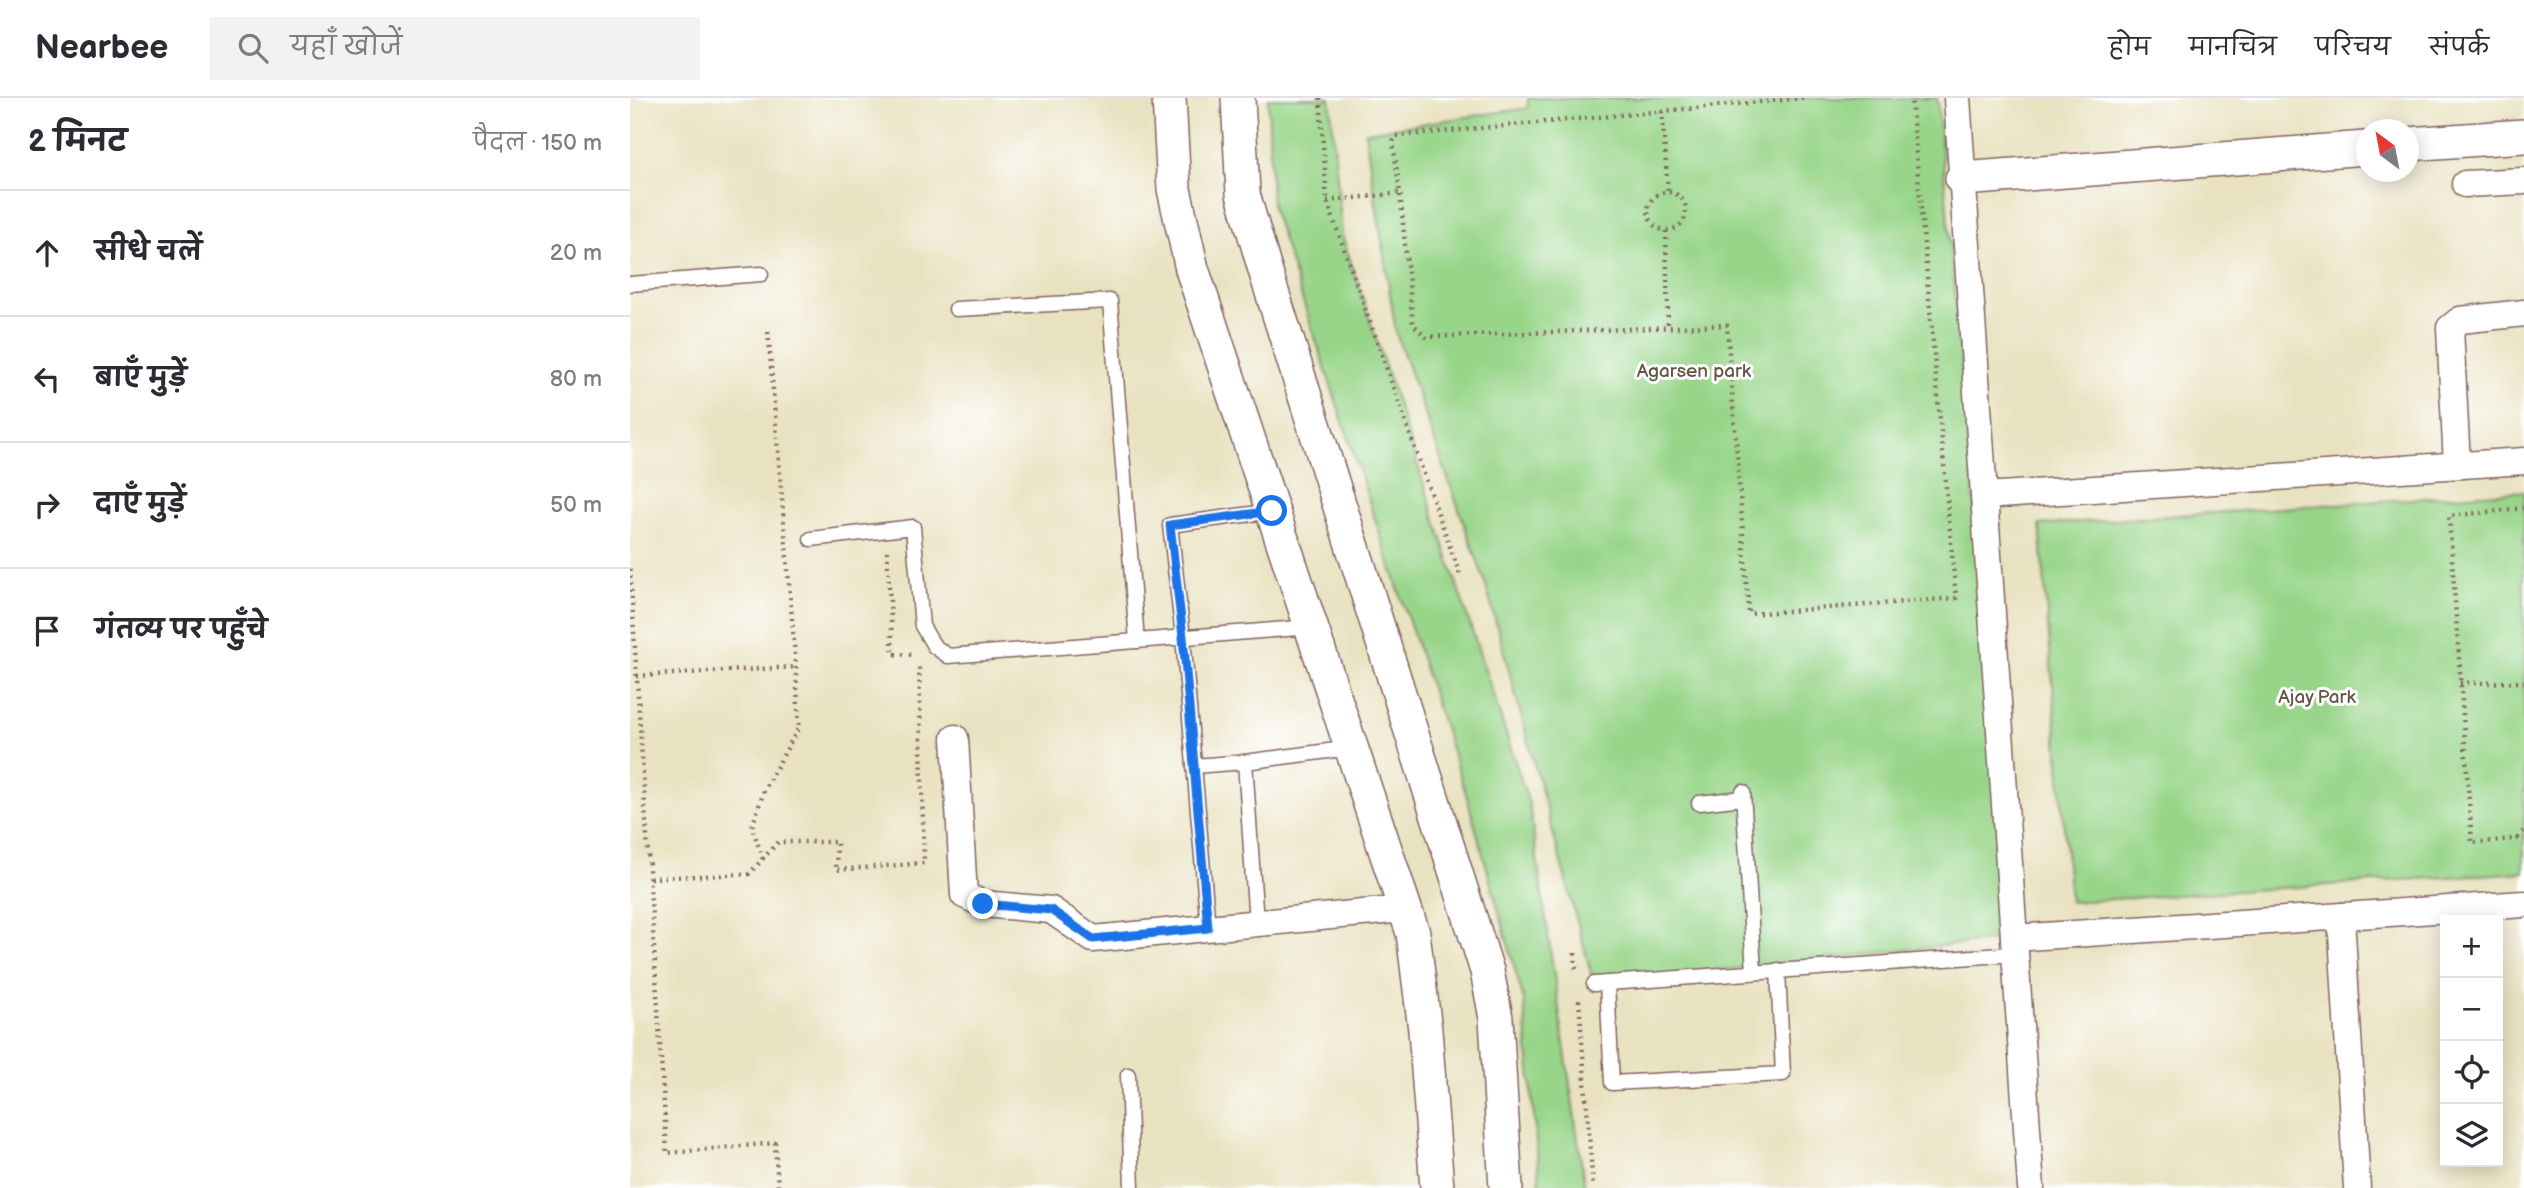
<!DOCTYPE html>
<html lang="hi">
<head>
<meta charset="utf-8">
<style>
  :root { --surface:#fff; --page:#f2f2f3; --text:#2b2b33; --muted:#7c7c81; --line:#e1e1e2 }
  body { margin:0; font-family:"Balsamiq Sans","Playpen Sans Deva",sans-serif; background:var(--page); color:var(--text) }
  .controls { position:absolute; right:21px; bottom:21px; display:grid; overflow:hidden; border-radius:0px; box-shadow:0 4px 18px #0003 }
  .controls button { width:63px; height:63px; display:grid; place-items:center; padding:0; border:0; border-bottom:2px solid var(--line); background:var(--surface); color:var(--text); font:35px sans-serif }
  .compass { position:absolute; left:1726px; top:21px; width:63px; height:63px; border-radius:50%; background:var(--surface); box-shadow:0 4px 18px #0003; rotate:328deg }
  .stop { position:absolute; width:21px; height:21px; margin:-16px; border:5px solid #1a73e8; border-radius:50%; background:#fff }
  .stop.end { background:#1a73e8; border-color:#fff; box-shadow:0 2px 7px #0008 }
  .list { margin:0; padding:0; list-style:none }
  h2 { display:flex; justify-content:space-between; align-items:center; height:91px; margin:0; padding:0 28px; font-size:30px }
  h2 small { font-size:23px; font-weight:400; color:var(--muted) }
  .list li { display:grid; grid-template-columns:46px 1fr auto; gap:21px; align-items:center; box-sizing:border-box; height:126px; padding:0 28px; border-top:2px solid var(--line) }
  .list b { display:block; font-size:26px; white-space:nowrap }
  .list em { font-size:23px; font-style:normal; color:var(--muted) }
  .icon { flex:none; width:38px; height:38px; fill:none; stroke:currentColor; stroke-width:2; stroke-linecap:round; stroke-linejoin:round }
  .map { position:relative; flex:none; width:1894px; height:1090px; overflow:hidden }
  header { display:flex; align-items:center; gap:42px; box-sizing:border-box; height:98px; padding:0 35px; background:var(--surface); border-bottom:2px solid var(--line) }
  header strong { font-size:33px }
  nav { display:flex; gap:38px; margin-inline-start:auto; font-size:24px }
  .search { width:490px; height:63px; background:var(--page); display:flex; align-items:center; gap:18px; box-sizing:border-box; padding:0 24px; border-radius:0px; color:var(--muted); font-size:26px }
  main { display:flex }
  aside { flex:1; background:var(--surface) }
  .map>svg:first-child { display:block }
</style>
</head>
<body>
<header>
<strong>Nearbee</strong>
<div class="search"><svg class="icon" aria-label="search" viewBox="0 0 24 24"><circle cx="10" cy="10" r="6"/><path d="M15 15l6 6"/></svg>यहाँ खोजें</div>
<nav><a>होम</a><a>मानचित्र</a><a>परिचय</a><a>संपर्क</a></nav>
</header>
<main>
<aside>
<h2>2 मिनट<small>पैदल · 150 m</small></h2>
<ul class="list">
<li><svg class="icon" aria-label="ahead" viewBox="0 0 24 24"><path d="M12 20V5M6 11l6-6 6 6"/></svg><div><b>सीधे चलें</b></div><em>20 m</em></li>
<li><svg class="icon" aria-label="left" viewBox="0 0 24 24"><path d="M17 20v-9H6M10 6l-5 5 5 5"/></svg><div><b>बाएँ मुड़ें</b></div><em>80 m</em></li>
<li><svg class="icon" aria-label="right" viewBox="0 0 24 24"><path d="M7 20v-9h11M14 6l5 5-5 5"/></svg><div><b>दाएँ मुड़ें</b></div><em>50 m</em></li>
<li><svg class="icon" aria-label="arrive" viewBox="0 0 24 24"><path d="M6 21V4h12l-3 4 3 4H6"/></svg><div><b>गंतव्य पर पहुँचे</b></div></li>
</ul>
</aside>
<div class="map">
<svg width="1894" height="1090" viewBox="0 0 1894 1090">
  <rect width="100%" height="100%" fill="#fff"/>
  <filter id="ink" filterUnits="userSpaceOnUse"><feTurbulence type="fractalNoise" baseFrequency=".0143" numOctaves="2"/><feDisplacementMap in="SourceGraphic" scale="14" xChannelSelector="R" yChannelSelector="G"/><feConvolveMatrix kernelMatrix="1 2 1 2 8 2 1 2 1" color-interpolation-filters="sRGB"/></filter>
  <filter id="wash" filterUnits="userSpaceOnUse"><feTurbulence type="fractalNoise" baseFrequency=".00686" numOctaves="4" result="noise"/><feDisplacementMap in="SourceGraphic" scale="28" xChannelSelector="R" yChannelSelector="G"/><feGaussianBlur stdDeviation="1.57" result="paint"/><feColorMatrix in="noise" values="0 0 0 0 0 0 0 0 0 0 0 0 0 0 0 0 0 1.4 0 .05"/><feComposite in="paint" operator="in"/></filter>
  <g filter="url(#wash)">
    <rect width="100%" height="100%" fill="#e9e2c1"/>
    <!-- green -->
    <g fill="#98d589" stroke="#717a5a" stroke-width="2">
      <polygon points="638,0 700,0 712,137 899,706 955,1090 910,1090 894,903 837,699 642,109"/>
      <polygon points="898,0 1307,0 1384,840 964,886 855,484 766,235 735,34 898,10"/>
      <polygon points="1894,393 1894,774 1440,804 1410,427"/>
    </g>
  </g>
  <g filter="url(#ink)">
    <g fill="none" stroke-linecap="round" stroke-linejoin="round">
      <!-- service casing -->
      <g stroke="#826360" stroke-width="17">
        <g id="service">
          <polyline points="0,186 131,176"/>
          <polyline points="326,211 480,203 507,543"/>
          <polyline points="181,441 283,429 292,528 304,548 318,558 681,529"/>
          <polyline points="564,668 615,664"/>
          <polyline points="1113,694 1124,874"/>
          <polyline points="1069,705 1113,700"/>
          <polyline points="626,825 615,664 721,650"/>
          <polyline points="578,830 553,539 540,427 643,413"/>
          <polyline points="977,885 982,985 1153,976 1148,872"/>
          <polyline points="964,886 1385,856"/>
          <polyline points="498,977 502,1090"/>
        </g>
      </g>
      <!-- minor casing -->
      <g stroke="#826360" stroke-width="29">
        <g id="minor">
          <polyline points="1327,0 1401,1090"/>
          <polyline points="1835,86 1894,83"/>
          <polyline points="1827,367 1820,230 1830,222 1894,215"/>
          <polyline points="1354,398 1894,363"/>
          <polyline points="325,640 334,797 353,806 421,812 463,841 774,811"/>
          <polyline points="1711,818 1727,1090"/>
          <polyline points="1384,840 1894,806"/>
        </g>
      </g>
      <!-- tertiary casing -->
      <g stroke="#826360" stroke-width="36">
        <g id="tertiary">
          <polyline points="539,0 544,91 562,171 783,835 795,932 807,1090"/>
          <polyline points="608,0 613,96 635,172 857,873 866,920 876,1090"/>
          <polyline points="1778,46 1894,38"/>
          <polyline points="1332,81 1736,50"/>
        </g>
      </g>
      <!-- path -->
      <g stroke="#826360" stroke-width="4.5" stroke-dasharray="2 5" stroke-linecap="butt">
        <polyline points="690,0 697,103 830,477"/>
        <polyline points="1173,0 766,38 763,44 770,95 783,226 796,239 1097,227 1119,516 1326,500 1281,0"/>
        <polyline points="1032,13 1038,94"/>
        <circle cx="1037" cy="113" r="19"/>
        <polyline points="697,103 770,95"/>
        <polyline points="1036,133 1038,230"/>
        <polyline points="1894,410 1819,418 1842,745 1894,740"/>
        <polyline points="257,453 263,556 284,557"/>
        <polyline points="0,471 37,1055 145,1045 148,1090"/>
        <polyline points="7,578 166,569"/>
        <polyline points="1830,585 1894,584"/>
        <polyline points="1888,740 1894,732"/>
        <polyline points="133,761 122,729 135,690 169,629 166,569 138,232"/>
        <polyline points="20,780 119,776 148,744 207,744 206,772 294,765 289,567"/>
        <polyline points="945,855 946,873"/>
        <polyline points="949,902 963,1090"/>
      </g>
      <!-- service -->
      <use href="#service" stroke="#fff" stroke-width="14"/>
      <!-- minor -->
      <use href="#minor" stroke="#fff" stroke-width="26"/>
      <!-- tertiary -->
      <use href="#tertiary" stroke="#fff" stroke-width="33"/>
    </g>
  </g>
  <g fill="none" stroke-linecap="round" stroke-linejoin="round" filter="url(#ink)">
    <!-- route -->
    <polyline stroke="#1a73e8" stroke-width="9" points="353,806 421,812 463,841 578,830 553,539 540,427 642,413"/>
  </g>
  <g text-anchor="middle" stroke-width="6" stroke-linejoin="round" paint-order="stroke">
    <!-- park labels -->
    <g font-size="19" fill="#615647" stroke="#fff">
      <text x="1064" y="279">Agarsen park</text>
      <text x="1687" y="605">Ajay Park</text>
    </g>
  </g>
</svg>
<div class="controls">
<button>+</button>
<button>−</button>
<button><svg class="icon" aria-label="locate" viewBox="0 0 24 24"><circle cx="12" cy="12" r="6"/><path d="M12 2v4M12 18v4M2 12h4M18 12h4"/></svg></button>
<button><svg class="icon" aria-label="layers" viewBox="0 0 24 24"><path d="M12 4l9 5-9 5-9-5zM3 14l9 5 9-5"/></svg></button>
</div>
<svg class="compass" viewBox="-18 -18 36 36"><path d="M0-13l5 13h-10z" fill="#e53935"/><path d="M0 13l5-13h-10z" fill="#7c7c81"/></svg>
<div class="stop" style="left:642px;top:413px"></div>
<div class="stop end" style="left:353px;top:806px"></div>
</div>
</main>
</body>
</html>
